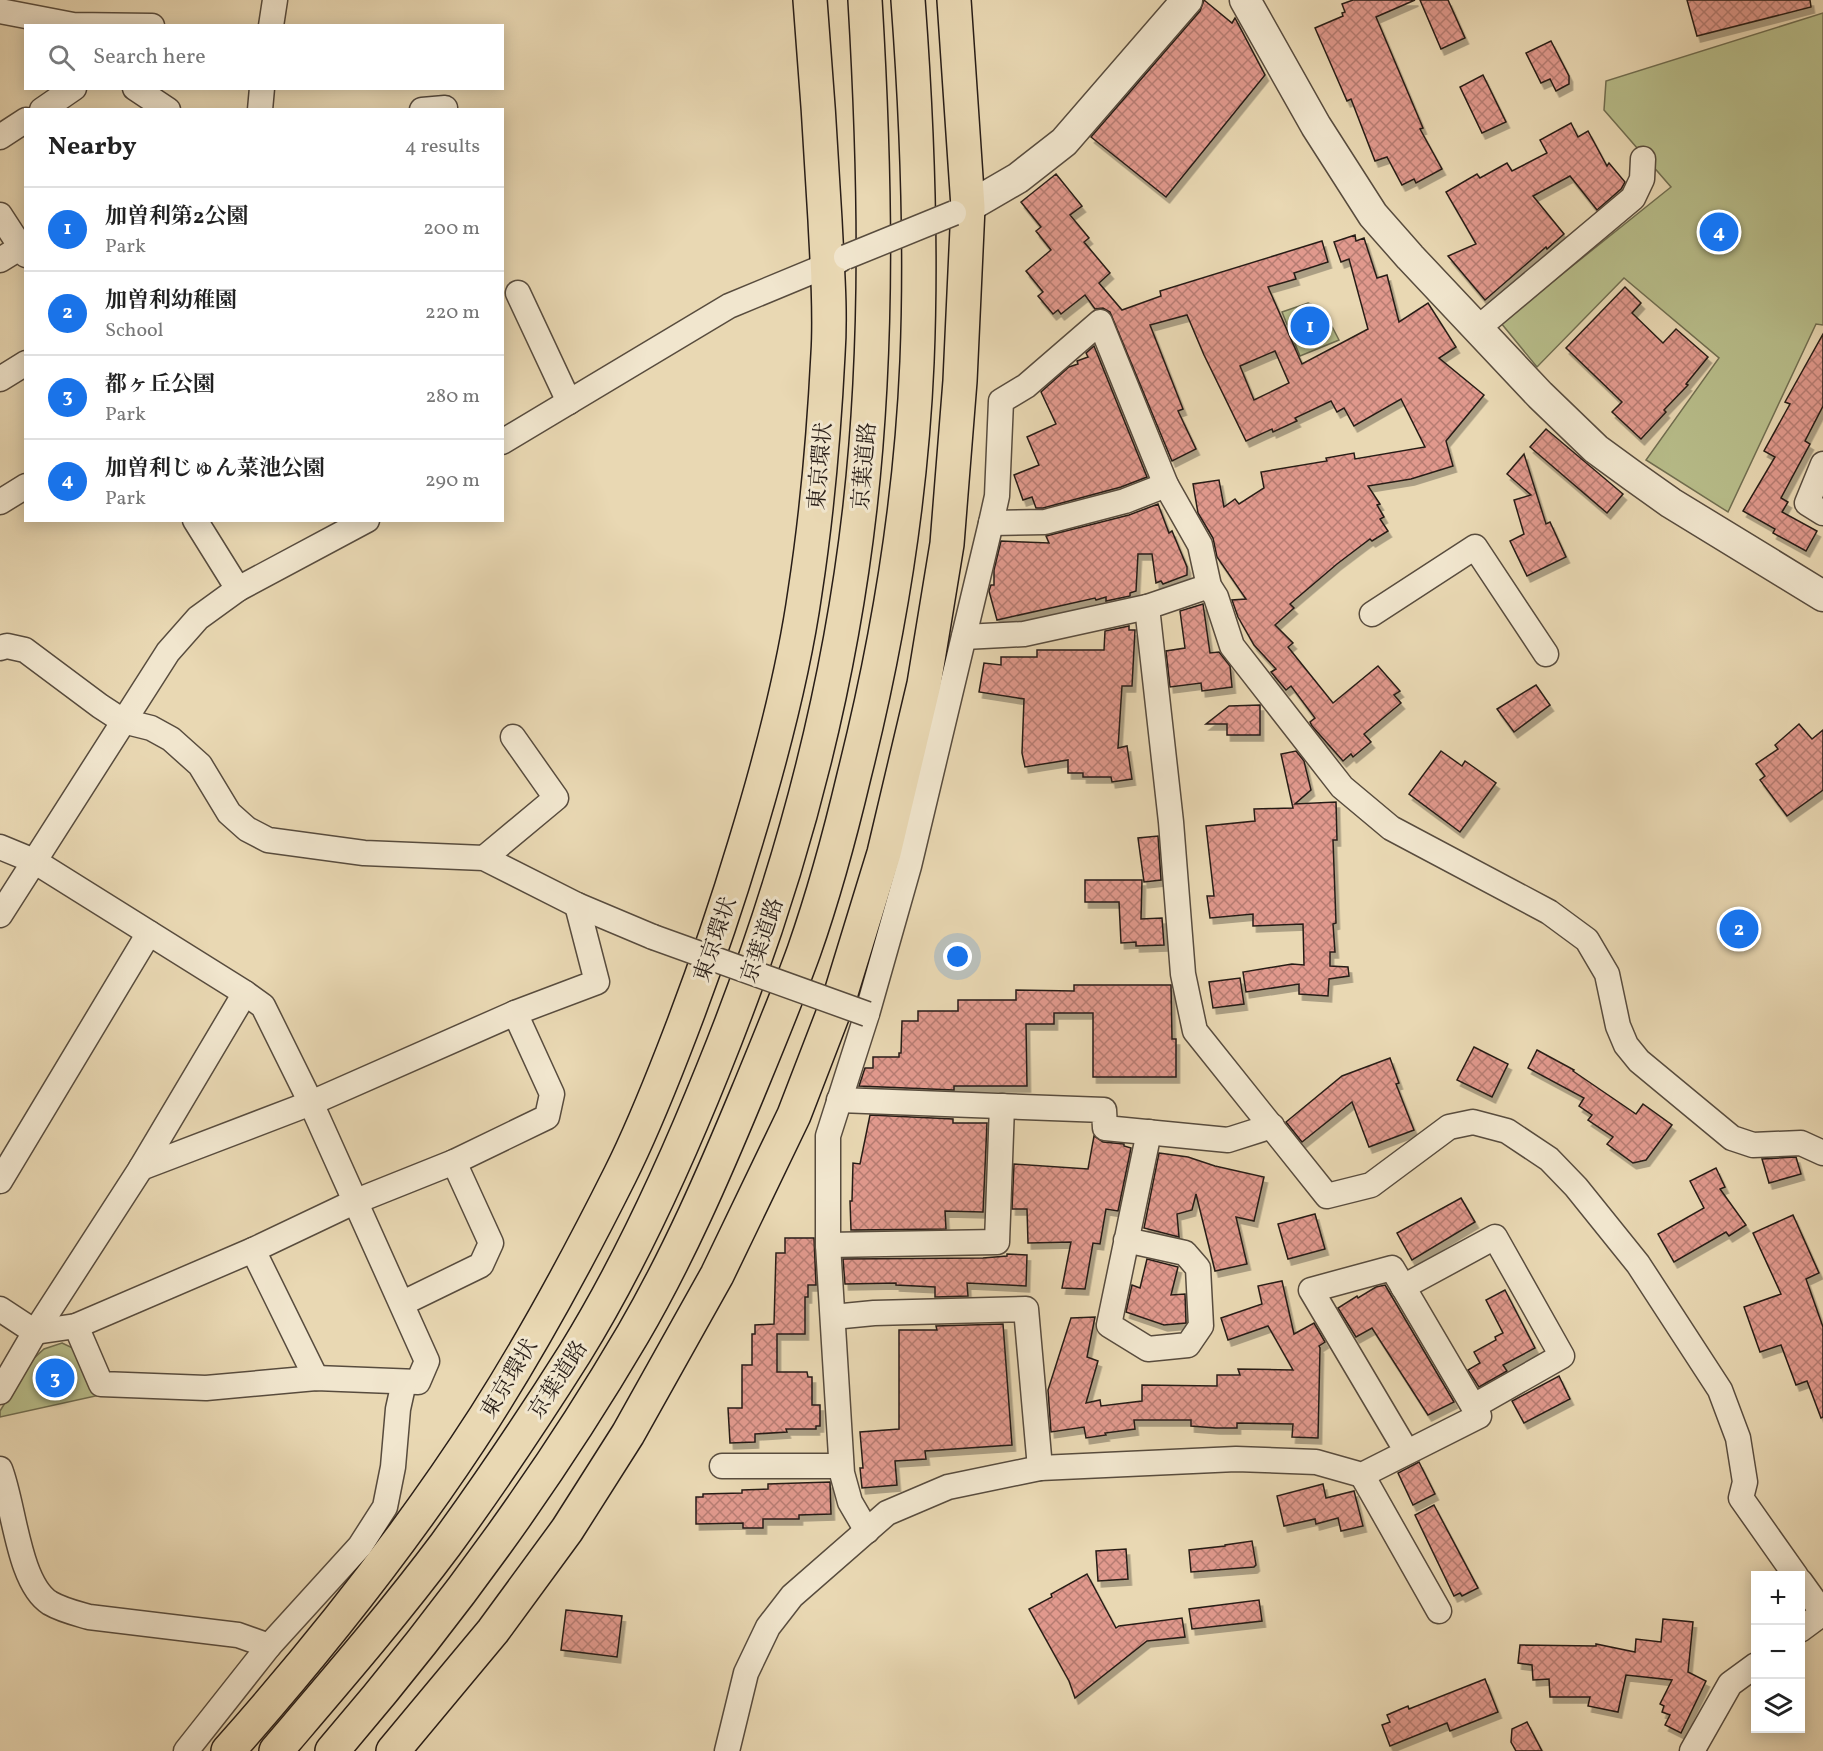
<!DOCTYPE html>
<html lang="en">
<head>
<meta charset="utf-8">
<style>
  :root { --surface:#fff; --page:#f6f6f6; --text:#222; --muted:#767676; --line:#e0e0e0; --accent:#1a73e8 }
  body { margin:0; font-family:Vollkorn,"Noto Serif JP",serif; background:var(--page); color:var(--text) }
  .controls { position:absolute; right:18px; bottom:18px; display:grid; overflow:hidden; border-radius:0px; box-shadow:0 3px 15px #0003 }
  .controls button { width:54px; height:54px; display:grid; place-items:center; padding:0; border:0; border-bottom:2px solid var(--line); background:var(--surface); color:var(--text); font:30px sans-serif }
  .you { position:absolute; left:958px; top:957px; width:21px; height:21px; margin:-15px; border:4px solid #fff; border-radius:50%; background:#1a73e8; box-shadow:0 0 0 9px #1a73e833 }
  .badge { display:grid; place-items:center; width:39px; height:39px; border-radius:50%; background:var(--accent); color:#fff; font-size:20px; font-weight:700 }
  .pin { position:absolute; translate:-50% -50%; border:3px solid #fff; box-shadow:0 2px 6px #0006 }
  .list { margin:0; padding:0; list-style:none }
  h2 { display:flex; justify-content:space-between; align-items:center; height:78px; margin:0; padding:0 24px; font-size:26px }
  h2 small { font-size:20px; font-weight:400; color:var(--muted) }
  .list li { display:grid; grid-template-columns:39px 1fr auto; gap:18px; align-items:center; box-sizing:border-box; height:84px; padding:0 24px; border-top:2px solid var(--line) }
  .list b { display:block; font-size:22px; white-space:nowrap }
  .list p { margin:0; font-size:20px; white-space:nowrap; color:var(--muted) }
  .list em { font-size:20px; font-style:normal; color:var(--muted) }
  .icon { flex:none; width:33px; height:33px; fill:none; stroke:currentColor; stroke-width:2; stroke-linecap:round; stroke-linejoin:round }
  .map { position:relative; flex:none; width:1823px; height:1751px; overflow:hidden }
  .search { position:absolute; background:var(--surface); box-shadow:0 3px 15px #0003; left:24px; top:24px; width:480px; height:66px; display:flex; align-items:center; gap:15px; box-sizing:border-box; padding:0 21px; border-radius:0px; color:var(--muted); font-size:22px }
  .panel { position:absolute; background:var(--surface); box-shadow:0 3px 15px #0003; left:24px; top:108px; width:480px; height:414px; border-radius:0px }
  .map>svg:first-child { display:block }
</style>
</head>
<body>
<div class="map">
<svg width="1823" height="1751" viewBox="0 0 1823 1751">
  <defs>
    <pattern id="building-cross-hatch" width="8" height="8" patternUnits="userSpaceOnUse" patternTransform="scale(1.5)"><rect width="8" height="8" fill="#e1998d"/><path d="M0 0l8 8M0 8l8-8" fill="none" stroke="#b67c72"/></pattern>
    <filter id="shadow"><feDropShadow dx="3.5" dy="6" stdDeviation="0" flood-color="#0004"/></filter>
  </defs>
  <rect width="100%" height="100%" fill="#e9d8b3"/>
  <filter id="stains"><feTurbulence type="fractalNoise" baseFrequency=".00333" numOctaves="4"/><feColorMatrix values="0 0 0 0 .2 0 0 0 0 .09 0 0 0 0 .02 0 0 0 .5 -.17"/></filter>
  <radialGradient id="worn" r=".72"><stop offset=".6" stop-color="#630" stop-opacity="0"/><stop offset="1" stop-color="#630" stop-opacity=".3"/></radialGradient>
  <!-- park -->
  <g fill="#b8be8b" stroke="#706e51" stroke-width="1.5">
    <polygon points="1823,13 1823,325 1816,324 1728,512 1646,460 1719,358 1624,278 1537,367 1501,323 1671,187 1604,110 1606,81"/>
    <polygon points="1308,303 1323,309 1339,340 1300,356 1282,312"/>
    <polygon points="62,1343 77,1350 100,1395 0,1417 0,1411 30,1362 44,1349"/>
  </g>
  <!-- building -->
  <g fill="url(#building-cross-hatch)" stroke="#281d17" stroke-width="1.5" fill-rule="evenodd" filter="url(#shadow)">
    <polygon points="1204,0 1232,23 1235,18 1265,75 1166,197 1091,137 1200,11"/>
    <polygon points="1353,0 1415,0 1376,17 1423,128 1420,129 1442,169 1416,183 1414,179 1402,185 1387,157 1375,161 1351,99 1347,101 1315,28 1343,16 1342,13 1345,12 1342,4"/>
    <polygon points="1420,0 1448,0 1465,38 1441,49"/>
    <polygon points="1687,0 1810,0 1811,7 1697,36"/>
    <polygon points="1551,41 1569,76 1569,84 1556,91 1550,79 1541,83 1526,53"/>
    <polygon points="1483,75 1506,122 1482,133 1460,87"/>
    <polygon points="1571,123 1578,137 1588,131 1607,166 1609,163 1625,182 1621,189 1597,210 1570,176 1533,196 1564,234 1547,249 1546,247 1485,300 1448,256 1476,244 1446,192 1477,174 1480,178 1507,163 1512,171 1547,153 1540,140"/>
    <path d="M1056,174l26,32 -12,9 19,23 -5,4 26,31 -11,10 23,27 39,-14 -1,-5 162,-50 6,21 -34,11 2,6 -28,8 34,77 66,-35 -19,-70 -8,3 -7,-20 21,-7 1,6 8,-3 13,40 10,-3 12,47 29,-19 28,44 -17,11 45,37 -38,46 7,25 -42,13 -43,7 12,18 -3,1 7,12 -4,2 8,12 -16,10 -2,-2 -33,25 -47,40 4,4 -19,17 18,18 -5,4 45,56 45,-37 22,25 -6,4 7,8 -37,31 7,8 -18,15 -2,-3 -8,7 -31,-35 -2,-4 5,-4 -24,-32 -5,4 -15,-18 5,-3 -22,-24 -16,-28 -6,-17 14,-1 -29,-42 -4,-19 -15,-25 -5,-29 26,-4 5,27 11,-8 4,5 25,-16 -3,-16 66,-11 -1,-3 28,-5 1,6 70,-12 -24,-48 -47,27 -10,-18 -7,4 -6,-11 -36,17 2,3 -24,11 -1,-3 -26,12 -42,-86 -17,-40 -37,10 33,84 -5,2 18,38 -24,12 -62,-149 -7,-4 -8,1 -10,-14 -24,19 -3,-4 -5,4 -15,-18 5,-4 -17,-21 25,-21 -15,-19 5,-4 -20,-25zM1275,351l14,32 -35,17 -14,-34z"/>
    <polygon points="1625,287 1641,303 1632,313 1663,343 1676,329 1708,357 1686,384 1688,385 1664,410 1666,412 1641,439 1612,412 1622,402 1566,348"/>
    <polygon points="1823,334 1823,406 1805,441 1810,444 1781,498 1788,502 1782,512 1817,531 1806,551 1773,533 1775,529 1743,511 1775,457 1764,451 1790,404 1785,402"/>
    <polygon points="1094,346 1147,477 1121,487 1043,508 1036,508 1032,497 1023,500 1014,475 1039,465 1027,437 1056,424 1041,392 1069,367 1078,364 1077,361 1088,357 1086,353"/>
    <polygon points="1546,429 1623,494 1607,513 1530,447"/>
    <polygon points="1524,454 1546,524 1550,522 1566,557 1527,576 1510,541 1524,534 1514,500 1531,495 1507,474"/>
    <polygon points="1158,504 1169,533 1172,531 1187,567 1187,575 1163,584 1161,581 1156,583 1152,554 1138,554 1136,591 1130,593 1130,596 1106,601 1106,597 1096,600 1095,598 997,620 989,591 991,585 994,585 994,570 1001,541 1049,543 1046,536 1129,515"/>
    <polygon points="1203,604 1210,653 1219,652 1230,666 1232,687 1202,691 1201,683 1170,687 1166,651 1185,648 1180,611"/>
    <polygon points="1129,626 1129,630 1135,630 1132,686 1122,686 1118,748 1127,746 1132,779 1112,782 1111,777 1083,777 1083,773 1068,773 1068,760 1025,767 1022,753 1024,699 979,692 984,663 1001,665 1001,657 1037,657 1037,650 1104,650 1105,631"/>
    <polygon points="1536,685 1550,705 1514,732 1497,709"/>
    <polygon points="1260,705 1260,735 1227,735 1227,724 1206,724 1229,706"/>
    <polygon points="1799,724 1812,739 1823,730 1823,790 1787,816 1760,780 1765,776 1756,764 1778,749 1775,745"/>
    <polygon points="1296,751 1304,761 1311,790 1295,804 1336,802 1337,840 1333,840 1336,923 1333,924 1335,952 1330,952 1330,966 1348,967 1349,976 1329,979 1328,996 1299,994 1299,984 1246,992 1243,972 1292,964 1304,965 1303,924 1253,926 1253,914 1210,918 1207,896 1214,896 1206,826 1255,821 1254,809 1293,808 1281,754"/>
    <polygon points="1441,751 1462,766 1465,761 1496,783 1460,832 1409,794"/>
    <polygon points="1158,836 1161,880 1144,882 1138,838"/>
    <polygon points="1085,880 1142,880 1141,919 1162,918 1164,945 1136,946 1136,942 1121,943 1119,902 1085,902"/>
    <polygon points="1240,978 1244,1004 1213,1008 1209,982"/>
    <polygon points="1074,985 1171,985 1172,1039 1176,1039 1176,1077 1093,1077 1093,1013 1054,1013 1054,1024 1026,1024 1027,1086 954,1086 954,1090 859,1086 865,1068 873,1068 873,1057 899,1057 899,1053 901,1053 902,1021 918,1021 918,1011 958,1011 958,1000 1016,1000 1016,990 1074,991"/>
    <polygon points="1474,1047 1508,1064 1492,1097 1457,1080"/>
    <polygon points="1537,1050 1574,1070 1573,1071 1636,1114 1643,1104 1672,1125 1646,1160 1633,1163 1607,1144 1613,1137 1588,1120 1592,1115 1579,1106 1584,1098 1528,1068"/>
    <polygon points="1390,1058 1399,1083 1396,1084 1414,1130 1369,1147 1352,1102 1302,1142 1286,1122 1342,1076"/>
    <polygon points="870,1115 953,1119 953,1123 987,1123 983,1212 945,1211 946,1229 851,1230 850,1201 852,1201 853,1163 860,1164"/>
    <polygon points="1094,1136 1103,1142 1124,1144 1124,1146 1131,1148 1118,1211 1106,1209 1100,1244 1093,1243 1085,1289 1062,1288 1071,1242 1028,1243 1027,1209 1012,1209 1014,1164 1088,1169"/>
    <polygon points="1159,1153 1188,1157 1215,1166 1264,1177 1254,1221 1236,1217 1247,1264 1215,1271 1196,1194 1192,1210 1177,1214 1179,1237 1144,1228"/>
    <polygon points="1796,1157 1801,1174 1769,1183 1762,1159"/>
    <polygon points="1716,1168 1725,1187 1720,1189 1746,1225 1729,1236 1726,1232 1674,1262 1658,1234 1704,1208 1690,1181"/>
    <polygon points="1461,1198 1475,1222 1412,1260 1397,1233"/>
    <polygon points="1315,1214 1325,1249 1288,1259 1278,1224"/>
    <polygon points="1793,1215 1819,1273 1806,1279 1823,1327 1823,1417 1821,1418 1807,1381 1796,1385 1781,1345 1760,1352 1744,1307 1781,1294 1753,1233"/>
    <polygon points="785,1238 814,1238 816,1285 808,1285 808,1297 805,1297 805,1334 777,1334 777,1372 807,1372 808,1377 812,1377 812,1405 820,1405 820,1426 816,1426 816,1429 786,1429 787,1432 755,1434 755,1442 730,1443 728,1408 742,1408 742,1365 752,1365 752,1334 755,1334 755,1325 774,1324 776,1253 785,1253"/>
    <polygon points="1007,1254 1027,1255 1026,1286 967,1283 968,1296 935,1297 935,1287 896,1285 896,1283 845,1284 843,1259 983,1258 1007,1256"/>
    <polygon points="1147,1259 1178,1267 1171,1295 1185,1294 1186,1323 1164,1325 1126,1312 1132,1285 1140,1288"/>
    <polygon points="1282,1281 1294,1334 1314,1323 1325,1342 1319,1346 1320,1348 1318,1438 1292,1437 1293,1424 1237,1423 1237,1428 1216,1428 1191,1426 1191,1420 1134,1420 1135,1429 1105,1433 1106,1435 1086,1438 1084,1427 1051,1432 1048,1390 1071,1318 1095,1317 1087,1357 1098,1361 1086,1403 1100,1400 1101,1406 1142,1401 1142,1385 1217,1386 1217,1375 1240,1375 1238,1369 1293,1370 1268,1326 1228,1340 1221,1318 1262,1304 1258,1286"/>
    <polygon points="1385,1285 1454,1402 1428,1415 1372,1328 1356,1337 1338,1308 1357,1296 1358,1298 1376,1287"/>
    <polygon points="1505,1290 1535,1348 1503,1365 1507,1371 1479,1387 1468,1370 1480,1363 1474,1352 1496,1340 1495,1337 1503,1333 1486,1300"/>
    <polygon points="1003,1324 1012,1445 925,1451 926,1459 895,1461 897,1485 862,1488 860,1468 863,1468 860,1432 899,1429 899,1330 937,1330 936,1326"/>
    <polygon points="1559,1376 1570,1399 1524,1423 1512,1401"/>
    <polygon points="1419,1462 1435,1494 1413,1505 1398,1473"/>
    <polygon points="830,1482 831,1514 799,1515 799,1519 763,1519 763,1528 743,1528 743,1523 696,1524 696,1497 703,1497 703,1494 742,1493 742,1490 768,1489 768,1484"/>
    <polygon points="1323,1484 1326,1498 1354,1491 1363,1526 1341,1531 1338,1518 1316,1524 1315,1519 1284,1526 1277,1496"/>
    <polygon points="1434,1505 1478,1588 1462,1596 1460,1593 1454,1596 1415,1515"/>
    <polygon points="1252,1541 1256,1565 1254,1567 1191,1572 1189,1550 1225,1546 1225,1545"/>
    <polygon points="1126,1549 1128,1579 1098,1581 1096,1551"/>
    <polygon points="1087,1574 1116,1628 1119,1626 1182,1618 1185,1637 1147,1641 1075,1698 1069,1681 1029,1609 1052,1597 1051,1594"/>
    <polygon points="1259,1600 1262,1621 1192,1629 1189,1609"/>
    <polygon points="566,1610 622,1616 617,1657 561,1650"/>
    <polygon points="1663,1619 1693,1622 1688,1672 1706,1681 1681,1733 1665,1725 1670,1715 1662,1712 1664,1706 1660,1704 1672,1680 1626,1675 1618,1712 1588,1706 1590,1697 1550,1697 1549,1679 1533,1680 1532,1665 1518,1663 1520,1645 1596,1646 1596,1644 1635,1652 1636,1639 1661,1642"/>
    <polygon points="1485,1679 1498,1712 1450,1731 1447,1723 1390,1746 1382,1725 1390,1722 1387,1715 1408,1706 1409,1709"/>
    <polygon points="1527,1722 1542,1751 1516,1751 1511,1742 1512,1729"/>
  </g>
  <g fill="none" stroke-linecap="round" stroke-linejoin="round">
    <!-- minor casing -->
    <g stroke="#584c3e" stroke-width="27">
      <g id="minor">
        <polyline points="0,11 73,25 152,26"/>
        <polyline points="271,26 275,0"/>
        <polyline points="135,88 168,110"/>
        <polyline points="42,110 74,88"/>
        <polyline points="260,110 262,88"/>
        <polyline points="422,110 445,108 445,110"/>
        <polyline points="0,137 26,120"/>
        <polyline points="0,215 26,255"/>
        <polyline points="0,260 26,244"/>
        <polyline points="518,293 569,402"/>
        <polyline points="1477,329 1633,198 1642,179 1643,159"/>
        <polyline points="0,379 26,363"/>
        <polyline points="502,442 729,306 840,260"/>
        <polyline points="1823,464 1807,503 1823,513"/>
        <polyline points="0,502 26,486"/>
        <polyline points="195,520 238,589"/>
        <polyline points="991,523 1045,522 1125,501 1166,485"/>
        <polyline points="1209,586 1147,607 1171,822 1183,974 1195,1031 1327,1196 1371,1185 1449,1127 1473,1122 1507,1131 1549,1159 1576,1187 1638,1264 1720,1390 1738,1438 1745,1482 1741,1498 1796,1576"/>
        <polyline points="1372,614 1475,547 1546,654"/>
        <polyline points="964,637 1024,634 1147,607"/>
        <polyline points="0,648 7,646 25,650 100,706 123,721 151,728 171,739 200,765 229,813 247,829 268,840 364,853 484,858 577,905 653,937"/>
        <polyline points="0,847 34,861 245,993 263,1006 311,1103 427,1361 418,1382 316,1378 206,1388 101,1384 76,1326"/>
        <polyline points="484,858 556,798 513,737"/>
        <polyline points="0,915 168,652 198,618 238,589 367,520"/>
        <polyline points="839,1100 1104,1110 1105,1128 1228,1140 1272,1126"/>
        <polyline points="141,1168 311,1103 515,1013 597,982 577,905"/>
        <polyline points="0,1181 149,933"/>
        <polyline points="1126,1240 1185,1253 1198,1268 1201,1326 1188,1345 1148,1349 1109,1325 1149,1132"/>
        <polyline points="828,1245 997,1242 1002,1106"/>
        <polyline points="253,1250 316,1378"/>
        <polyline points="1403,1287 1495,1237 1562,1356 1474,1406"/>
        <polyline points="403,1303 481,1265 491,1243 454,1162"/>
        <polyline points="0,1309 35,1332 76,1326 253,1250 354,1202 454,1162 547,1117 552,1094 515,1013"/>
        <polyline points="833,1317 874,1313 1026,1309 1040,1468"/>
        <polyline points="0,1392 35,1332 141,1168 245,993"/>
        <polyline points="722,1466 841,1466"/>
        <path d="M0,1469c14,35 18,114 50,134 12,7 25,10 39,14l149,18 31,11"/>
        <polyline points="1362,1475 1439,1611"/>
        <polyline points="867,1531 850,1502 842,1473 828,1245 828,1136 867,1014 909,866 991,523 997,496 1001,401 1026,386 1100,322 1166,485 1200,545 1209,586 1216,597 1232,646 1342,787 1391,828 1549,912 1587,940 1607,974 1618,1026 1626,1045 1639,1061 1732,1138 1753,1145 1801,1143 1823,1153"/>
        <polyline points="1800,1581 1823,1613"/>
        <polyline points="1800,1630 1823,1613"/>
        <polyline points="186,1751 269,1646 360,1546 385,1507 393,1467 398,1409 404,1382"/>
        <polyline points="727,1751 746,1673 768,1627 792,1596 887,1513 948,1487 1040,1468 1236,1459 1316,1462 1362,1475 1479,1416 1392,1268 1311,1290 1407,1452"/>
        <polyline points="1692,1751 1730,1684 1756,1665"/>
      </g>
    </g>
    <!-- tertiary casing -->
    <g stroke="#584c3e" stroke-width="33">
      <g id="tertiary">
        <polyline points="1245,0 1316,126 1373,215 1410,257 1540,395 1596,449 1633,476 1671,503 1823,596"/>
        <polyline points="968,207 1018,178 1064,142 1187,0"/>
      </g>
    </g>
    <!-- trunk casing -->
    <g stroke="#281d17" stroke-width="36">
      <g id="trunk">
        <path d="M228,1751c93,-105 181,-216 257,-334 49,-77 94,-160 135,-242 20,-40 37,-82 53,-123 27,-69 51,-138 72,-208 25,-82 48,-167 60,-252 12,-78 19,-159 23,-238 3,-45 -1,-90 -3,-134 -4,-74 -9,-147 -15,-220"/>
        <polyline points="393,1751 493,1631 567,1530 628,1434 717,1275 794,1115 841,993 884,853 924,684 947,544 960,381 968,207 954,0"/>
      </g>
    </g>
    <!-- motorway casing -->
    <g stroke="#281d17" stroke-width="36">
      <g id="motorway">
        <path d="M276,1751c58,-68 117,-136 170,-207 45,-62 88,-126 129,-191 55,-89 99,-186 138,-283 74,-182 125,-368 147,-563 19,-168 15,-339 5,-507"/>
        <path d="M332,1751c112,-130 214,-269 301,-417 45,-77 81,-160 115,-242 19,-46 39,-94 56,-141 20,-57 36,-116 50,-175 34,-135 57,-274 63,-414 5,-121 0,-241 -9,-362"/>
      </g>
    </g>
    <!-- minor -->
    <use href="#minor" stroke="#f1e6ce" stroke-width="24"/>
    <!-- tertiary -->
    <use href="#tertiary" stroke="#f1e6ce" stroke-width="30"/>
    <!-- trunk -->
    <use href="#trunk" stroke="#e9d8b3" stroke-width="33"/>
    <!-- motorway -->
    <use href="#motorway" stroke="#e9d8b3" stroke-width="33"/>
    <!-- minor-bridge casing -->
    <g stroke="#584c3e" stroke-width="27" stroke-linecap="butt">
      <g id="minor-bridge">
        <polyline points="846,257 954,213"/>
        <polyline points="653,937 867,1014"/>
      </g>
    </g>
    <!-- minor-bridge -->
    <use href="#minor-bridge" stroke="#f1e6ce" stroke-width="24"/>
  </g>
  <g text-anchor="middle" stroke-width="6" stroke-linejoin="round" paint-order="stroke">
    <!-- street labels -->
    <g font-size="22" fill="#281d17" stroke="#f1e6ce">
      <text transform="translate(819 466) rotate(-85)" y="8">東京環状</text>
      <text transform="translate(863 466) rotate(-85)" y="8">京葉道路</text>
      <text transform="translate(714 939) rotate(-71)" y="8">東京環状</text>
      <text transform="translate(761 940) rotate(-71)" y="8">京葉道路</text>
      <text transform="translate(508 1378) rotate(-59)" y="8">東京環状</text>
      <text transform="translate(557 1379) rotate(-57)" y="8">京葉道路</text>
    </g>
  </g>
  <rect width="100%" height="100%" filter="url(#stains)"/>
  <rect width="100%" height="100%" fill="url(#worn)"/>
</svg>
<div class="controls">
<button>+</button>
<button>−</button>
<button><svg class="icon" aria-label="layers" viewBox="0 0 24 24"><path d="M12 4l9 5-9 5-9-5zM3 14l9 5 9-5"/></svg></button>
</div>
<div class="you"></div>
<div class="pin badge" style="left:1310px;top:326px">1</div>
<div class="pin badge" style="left:1739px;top:929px">2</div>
<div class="pin badge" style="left:55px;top:1378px">3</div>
<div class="pin badge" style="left:1719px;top:232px">4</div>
<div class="search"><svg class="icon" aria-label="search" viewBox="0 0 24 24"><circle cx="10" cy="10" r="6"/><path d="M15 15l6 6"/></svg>Search here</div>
<section class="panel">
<h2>Nearby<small>4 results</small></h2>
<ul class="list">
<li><span class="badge">1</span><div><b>加曽利第2公園</b><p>Park</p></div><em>200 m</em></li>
<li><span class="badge">2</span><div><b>加曽利幼稚園</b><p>School</p></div><em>220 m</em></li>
<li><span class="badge">3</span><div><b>都ヶ丘公園</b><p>Park</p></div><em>280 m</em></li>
<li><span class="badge">4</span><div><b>加曽利じゅん菜池公園</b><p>Park</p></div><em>290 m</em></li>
</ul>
</section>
</div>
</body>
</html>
